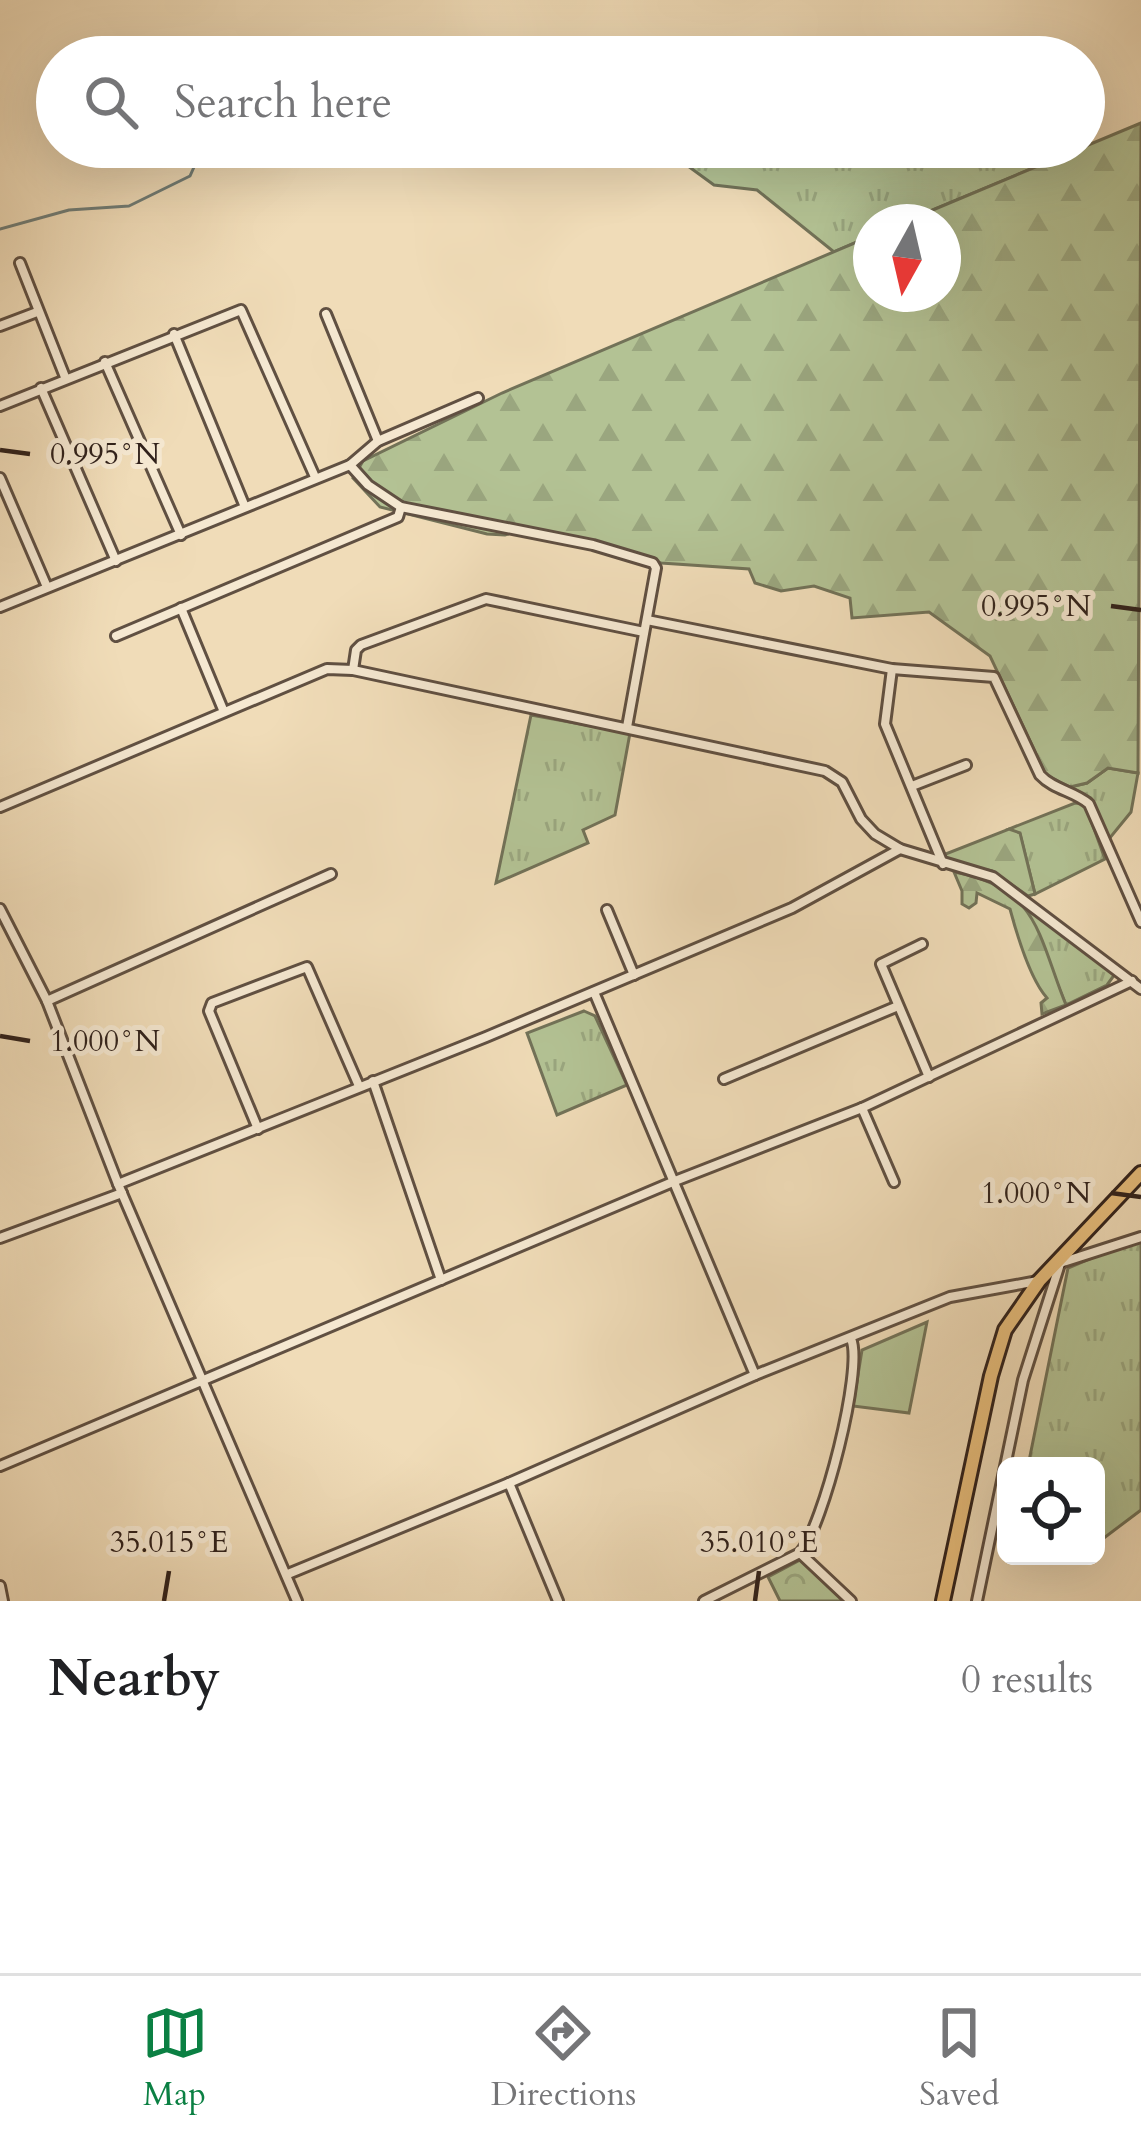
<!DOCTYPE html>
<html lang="en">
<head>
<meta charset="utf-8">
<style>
  :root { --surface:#fff; --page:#f6f6f6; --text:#202124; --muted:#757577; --line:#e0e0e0; --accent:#0b8043 }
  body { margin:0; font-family:Cardo,serif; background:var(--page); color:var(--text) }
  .controls { position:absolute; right:36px; bottom:36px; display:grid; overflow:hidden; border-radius:18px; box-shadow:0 12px 48px #0002 }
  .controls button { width:108px; height:108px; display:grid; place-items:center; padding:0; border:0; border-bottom:3px solid var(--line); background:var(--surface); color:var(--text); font:60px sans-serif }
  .compass { position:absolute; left:853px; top:204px; width:108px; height:108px; border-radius:50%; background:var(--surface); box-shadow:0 12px 48px #0002; rotate:188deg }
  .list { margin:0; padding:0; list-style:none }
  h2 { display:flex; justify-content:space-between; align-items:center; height:156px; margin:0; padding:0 48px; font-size:51px }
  h2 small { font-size:39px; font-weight:400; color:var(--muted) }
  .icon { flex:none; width:66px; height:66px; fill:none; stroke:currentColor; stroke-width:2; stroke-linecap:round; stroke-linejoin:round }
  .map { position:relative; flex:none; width:1141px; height:1601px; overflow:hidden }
  .search { position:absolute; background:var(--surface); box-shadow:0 12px 48px #0002; left:36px; right:36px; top:36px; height:132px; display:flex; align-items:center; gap:30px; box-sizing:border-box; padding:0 42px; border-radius:66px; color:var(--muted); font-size:45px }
  .sheet { height:372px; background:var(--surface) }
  nav { display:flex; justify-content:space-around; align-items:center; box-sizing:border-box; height:168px; border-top:3px solid var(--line); background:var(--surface); font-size:33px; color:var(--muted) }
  nav a { display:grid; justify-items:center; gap:6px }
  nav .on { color:var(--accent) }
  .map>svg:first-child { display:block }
</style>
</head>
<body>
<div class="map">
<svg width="1141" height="1601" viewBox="0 0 1141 1601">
  <defs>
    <pattern id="grass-tufts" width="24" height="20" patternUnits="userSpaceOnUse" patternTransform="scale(3)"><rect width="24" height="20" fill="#b3c294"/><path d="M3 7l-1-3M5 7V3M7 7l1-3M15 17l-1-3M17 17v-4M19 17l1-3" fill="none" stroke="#9aa67f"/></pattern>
    <pattern id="forest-firs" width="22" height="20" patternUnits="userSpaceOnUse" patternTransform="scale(3)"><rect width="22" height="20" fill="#b3c294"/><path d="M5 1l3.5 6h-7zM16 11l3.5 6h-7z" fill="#9aa67f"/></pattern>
    <pattern id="park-crowns" width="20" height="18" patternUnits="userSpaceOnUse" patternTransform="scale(3)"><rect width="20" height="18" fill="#b3c294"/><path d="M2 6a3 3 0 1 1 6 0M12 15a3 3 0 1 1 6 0" fill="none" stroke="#9aa67f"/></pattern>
  </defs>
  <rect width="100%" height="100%" fill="#f0dcb8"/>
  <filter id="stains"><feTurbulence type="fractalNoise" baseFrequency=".00167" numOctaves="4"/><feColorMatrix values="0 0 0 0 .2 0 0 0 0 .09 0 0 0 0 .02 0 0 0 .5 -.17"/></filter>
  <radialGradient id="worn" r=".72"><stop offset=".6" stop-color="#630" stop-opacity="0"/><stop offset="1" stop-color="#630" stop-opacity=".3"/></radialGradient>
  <!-- grass -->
  <g fill="url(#grass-tufts)" stroke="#727258" stroke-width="3">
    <polygon points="699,147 1081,147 1081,148 904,222 871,222 871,236 834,252 757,190 714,185 681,161"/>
    <polygon points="531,715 630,733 615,815 583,830 588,843 496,883"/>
    <polygon points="1108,768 1138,773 1131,812 1109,839 1091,798 1070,787 1087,783"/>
    <polygon points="1075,803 1085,804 1105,859 1035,894 1020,834 1009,829"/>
    <polygon points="1025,905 1115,974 1107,985 1066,1005"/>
    <polygon points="584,1011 595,1016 627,1085 557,1115 527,1033"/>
    <polygon points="1141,1237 1141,1510 1096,1544 1096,1466 1028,1466 1068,1268"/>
  </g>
  <!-- forest -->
  <g fill="url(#forest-firs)" stroke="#727258" stroke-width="3">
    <polygon points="1141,123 1138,773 1108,768 1087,783 1070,787 1046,775 990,656 929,612 852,618 850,598 814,586 781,591 755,583 749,569 661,563 592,541 526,528 505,535 487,534 380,507 353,478 363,461 502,393 871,236 871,294 943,294 943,222 904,222"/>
    <polygon points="1009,829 1020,833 1035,894 1028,896 992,871 947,862 943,855"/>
    <path d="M954,872c85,15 84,64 112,133l-24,9 -1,-11 6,-5c-17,-19 -30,-63 -37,-89l-33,-16 -1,10 -7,5 -7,-4v-13z"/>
  </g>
  <!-- park -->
  <polygon fill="url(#park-crowns)" stroke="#727258" stroke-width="3" points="802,1559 846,1601 780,1601 768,1577"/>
  <!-- garden -->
  <polygon fill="#b3c294" stroke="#727258" stroke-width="3" points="927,1322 909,1413 853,1406 862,1350"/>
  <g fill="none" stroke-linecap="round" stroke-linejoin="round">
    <!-- stream -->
    <polyline stroke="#707d77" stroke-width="3" points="0,229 69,210 129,206 190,176 203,147"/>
    <!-- minor casing -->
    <g stroke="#605042" stroke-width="14">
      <g id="minor">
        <polyline points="20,263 65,377"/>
        <polyline points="326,314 378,441"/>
        <polyline points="0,326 37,312"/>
        <polyline points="174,334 245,507"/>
        <polyline points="105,362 181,535"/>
        <polyline points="41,388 116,561"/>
        <polyline points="0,406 241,310 315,477"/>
        <polyline points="350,465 368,485 401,507 593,545 653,563 656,568 627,727"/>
        <polyline points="0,478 47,587"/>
        <polyline points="0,607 350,465 378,441 478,398"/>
        <polyline points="181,608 224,712"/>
        <path d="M647,620l245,49 102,8 46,98c14,15 34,16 49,29l52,118"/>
        <polyline points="116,636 398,517 401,507"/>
        <polyline points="892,669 885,724 943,864"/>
        <polyline points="353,670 356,650 361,645 486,599 644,632"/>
        <polyline points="912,786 966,765"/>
        <polyline points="0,807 327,669 353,670 825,771 842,782 861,819 875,834 900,849 993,877 1141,989"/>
        <polyline points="0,909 47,1001 118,1184 297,1601"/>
        <polyline points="607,910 634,975"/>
        <polyline points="922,944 881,964 929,1077"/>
        <polyline points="594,992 755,1375"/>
        <polyline points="47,1001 331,874"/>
        <polyline points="724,1079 898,1006"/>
        <polyline points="373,1081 441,1280"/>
        <polyline points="862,1108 894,1182"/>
        <polyline points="258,1129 209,1011 212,1003 307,967 359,1086"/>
        <polyline points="118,1184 486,1037 792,908 900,849"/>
        <polyline points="0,1238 122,1193"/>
        <polyline points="1057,1264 1141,1237"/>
        <polyline points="0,1466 675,1181 862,1108 1132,981"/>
        <polyline points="509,1483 755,1375 950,1297 1038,1281"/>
        <polyline points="800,1553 851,1601"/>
        <polyline points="288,1574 509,1483 558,1601"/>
        <polyline points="0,1586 3,1601"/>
        <path d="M704,1601l96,-48c23,-26 64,-185 51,-214"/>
        <polyline points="977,1601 1023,1380 1060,1264"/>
      </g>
    </g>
    <!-- highway casing -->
    <g stroke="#30211b" stroke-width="18">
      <polyline id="highway" points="943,1601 991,1376 1005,1330 1039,1281 1141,1173"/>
    </g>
    <!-- minor -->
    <use href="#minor" stroke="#f5e8d1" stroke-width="8"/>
    <!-- highway -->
    <use href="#highway" stroke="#e8be7c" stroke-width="12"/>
  </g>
  <!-- ticks -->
  <path fill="none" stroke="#30211b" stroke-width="4.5" d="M0,450l30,4M1111,606l30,4M0,1036l30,5M1111,1193l30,4M164,1601l5,-30M755,1601l4,-30"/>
  <g font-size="30" text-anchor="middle" fill="#30211b" stroke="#f5e8d1" stroke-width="10" stroke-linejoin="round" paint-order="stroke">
    <text x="105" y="464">0.995°N</text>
    <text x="1036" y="616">0.995°N</text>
    <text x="105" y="1051">1.000°N</text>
    <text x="1036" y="1203">1.000°N</text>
    <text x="169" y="1552">35.015°E</text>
    <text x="759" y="1552">35.010°E</text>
  </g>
  <rect width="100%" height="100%" filter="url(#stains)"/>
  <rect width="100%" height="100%" fill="url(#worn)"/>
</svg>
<div class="controls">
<button><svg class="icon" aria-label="locate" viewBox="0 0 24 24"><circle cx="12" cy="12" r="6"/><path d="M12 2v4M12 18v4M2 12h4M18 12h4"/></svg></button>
</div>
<svg class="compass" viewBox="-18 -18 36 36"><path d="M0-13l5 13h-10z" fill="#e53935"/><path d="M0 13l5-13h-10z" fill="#757577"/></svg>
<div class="search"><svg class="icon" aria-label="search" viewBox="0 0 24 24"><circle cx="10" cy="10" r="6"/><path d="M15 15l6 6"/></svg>Search here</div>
</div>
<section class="sheet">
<h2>Nearby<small>0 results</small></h2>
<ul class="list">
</ul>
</section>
<nav>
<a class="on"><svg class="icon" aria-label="map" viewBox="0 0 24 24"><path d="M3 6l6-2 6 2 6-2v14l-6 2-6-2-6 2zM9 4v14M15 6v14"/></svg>Map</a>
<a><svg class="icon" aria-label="directions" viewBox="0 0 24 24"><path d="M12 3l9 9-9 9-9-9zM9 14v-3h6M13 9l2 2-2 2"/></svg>Directions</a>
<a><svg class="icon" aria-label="saved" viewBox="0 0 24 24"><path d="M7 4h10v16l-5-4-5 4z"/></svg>Saved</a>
</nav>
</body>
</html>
